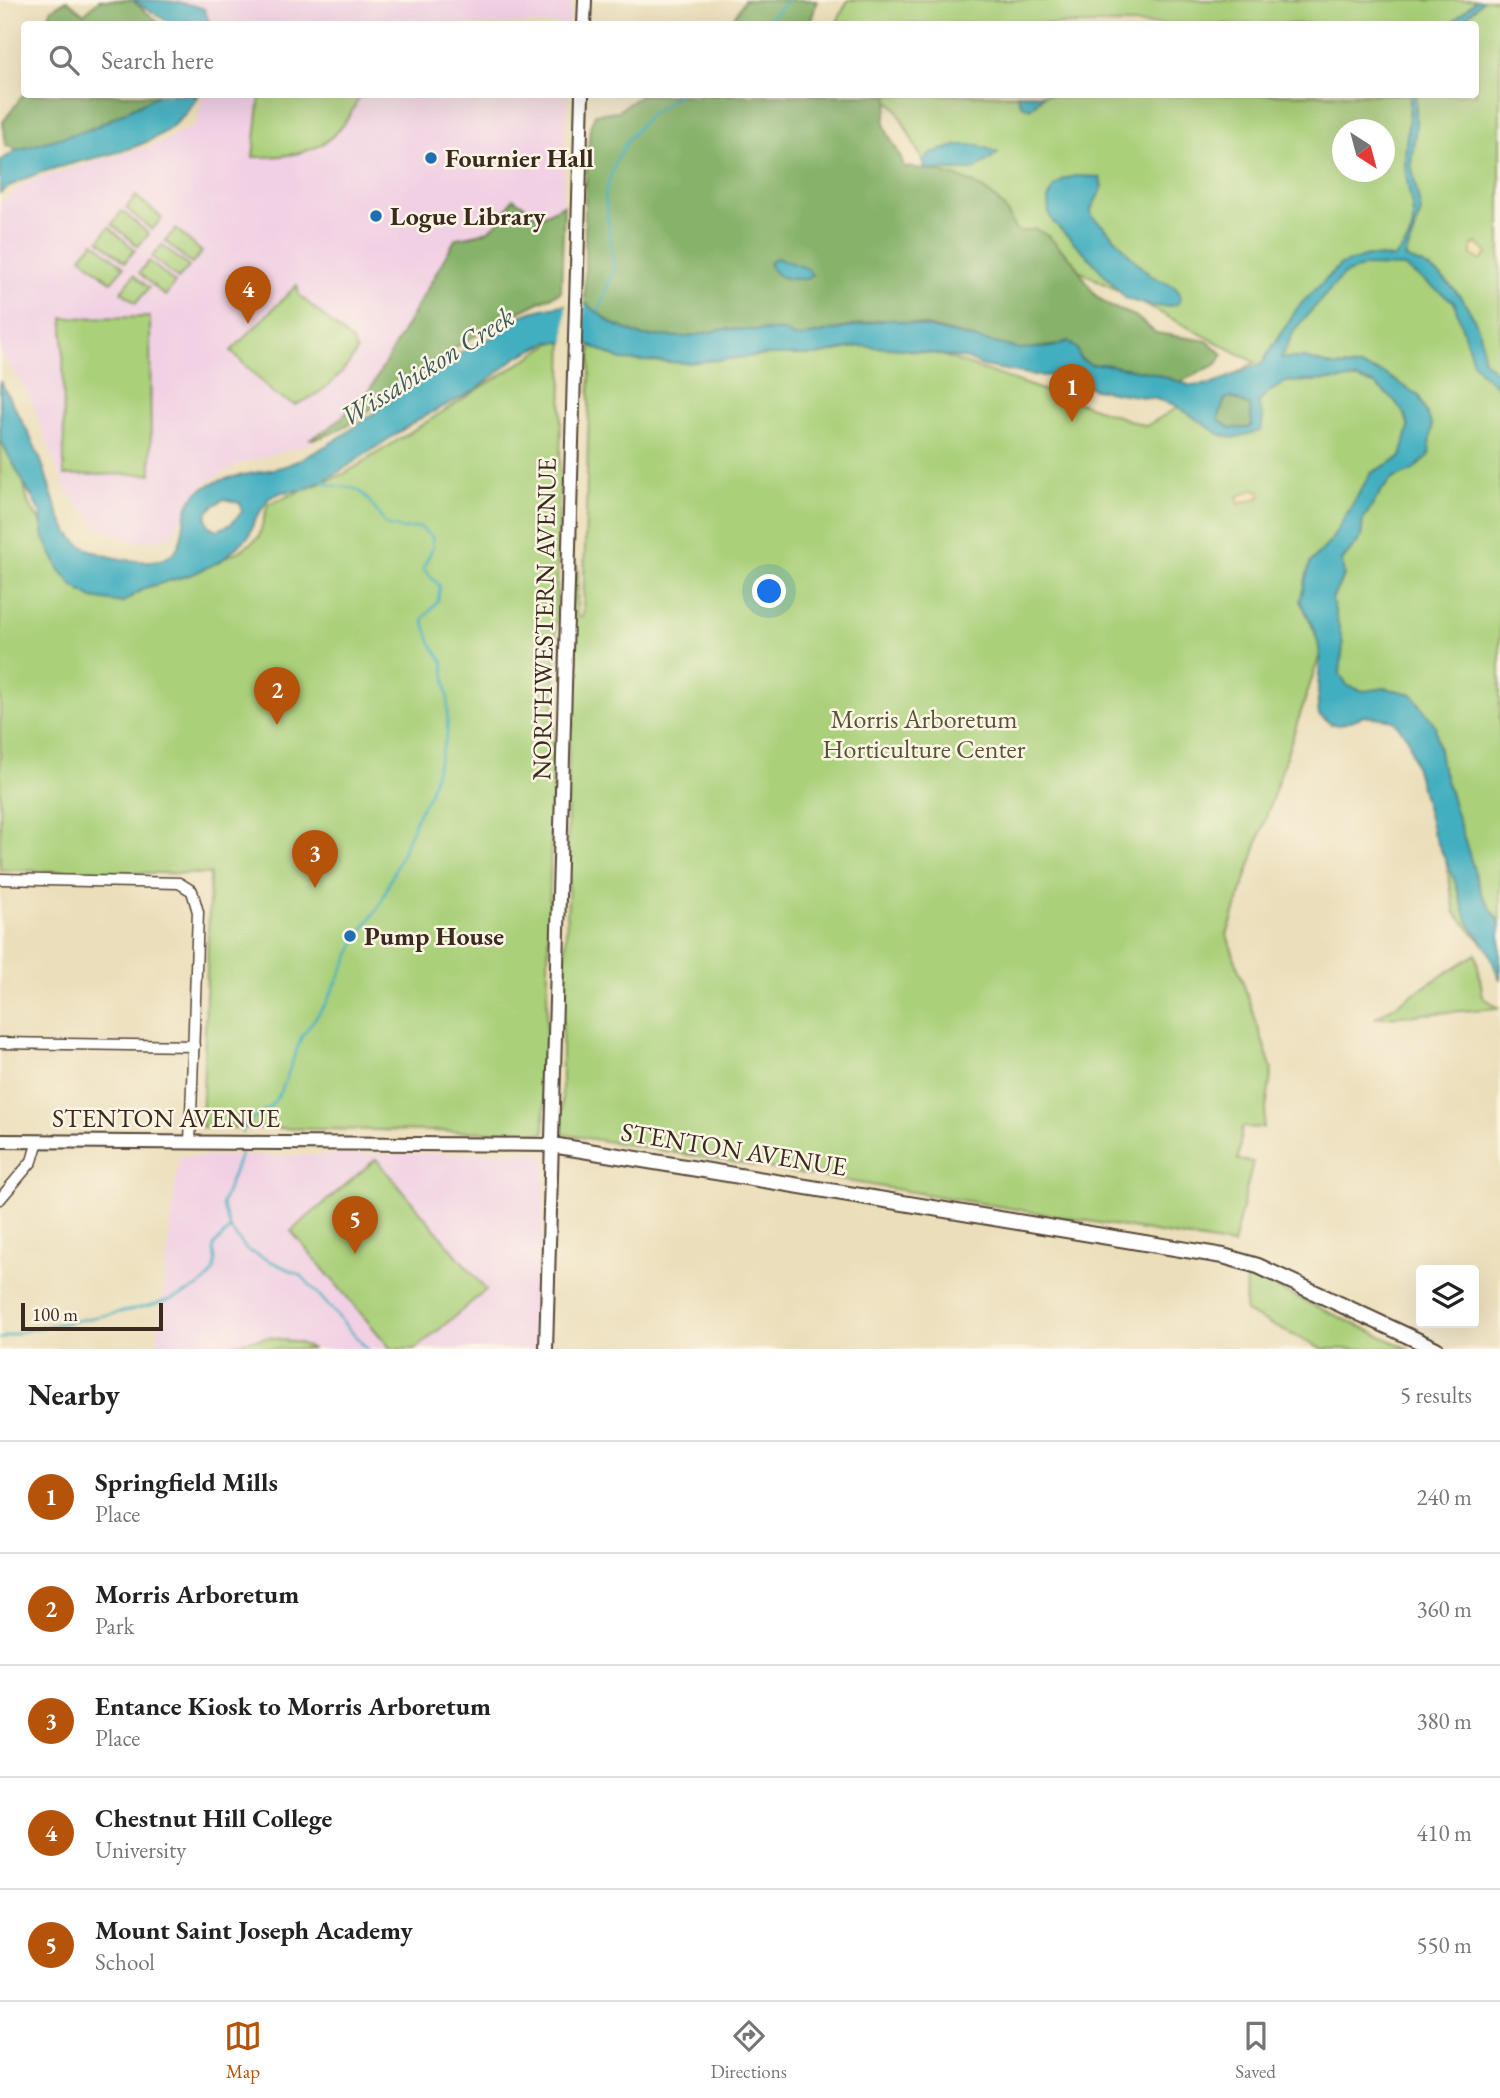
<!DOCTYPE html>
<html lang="en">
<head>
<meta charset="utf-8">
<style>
  :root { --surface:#fff; --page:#f2f2f2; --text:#222; --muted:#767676; --line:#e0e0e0; --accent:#b45309 }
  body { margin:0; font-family:"EB Garamond",serif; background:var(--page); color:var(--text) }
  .controls { position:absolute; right:21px; bottom:21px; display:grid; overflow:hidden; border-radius:7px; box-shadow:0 7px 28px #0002 }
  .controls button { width:63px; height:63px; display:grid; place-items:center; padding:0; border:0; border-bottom:2px solid var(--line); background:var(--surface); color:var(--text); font:35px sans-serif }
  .compass { position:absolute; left:1332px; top:119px; width:63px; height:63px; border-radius:50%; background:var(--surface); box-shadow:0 7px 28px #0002; rotate:144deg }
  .scale { position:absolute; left:21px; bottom:18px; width:142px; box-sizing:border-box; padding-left:7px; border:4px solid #3b2a1e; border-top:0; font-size:19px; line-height:24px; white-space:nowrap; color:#3b2a1e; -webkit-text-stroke:5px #fcf5e5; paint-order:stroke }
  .you { position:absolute; left:770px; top:592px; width:24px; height:24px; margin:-18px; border:5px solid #fff; border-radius:50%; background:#1a73e8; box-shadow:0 0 0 10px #1a73e833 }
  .badge { display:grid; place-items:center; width:46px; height:46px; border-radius:50%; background:var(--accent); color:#fff; font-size:23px; font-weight:700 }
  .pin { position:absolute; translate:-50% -58px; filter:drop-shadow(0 2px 4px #0008) }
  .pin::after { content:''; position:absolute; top:37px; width:24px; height:21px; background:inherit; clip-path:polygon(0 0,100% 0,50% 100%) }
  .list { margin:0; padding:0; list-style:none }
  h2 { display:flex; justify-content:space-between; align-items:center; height:91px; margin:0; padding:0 28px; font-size:30px }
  h2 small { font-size:23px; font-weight:400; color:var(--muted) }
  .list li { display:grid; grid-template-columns:46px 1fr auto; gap:21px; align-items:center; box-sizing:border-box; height:112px; padding:0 28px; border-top:2px solid var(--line) }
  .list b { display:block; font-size:26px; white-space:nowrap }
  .list p { margin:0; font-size:23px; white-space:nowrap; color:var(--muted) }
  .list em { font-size:23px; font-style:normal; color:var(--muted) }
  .icon { flex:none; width:38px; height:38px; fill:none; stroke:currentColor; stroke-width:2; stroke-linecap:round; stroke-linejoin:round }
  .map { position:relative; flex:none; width:1500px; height:1349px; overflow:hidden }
  .search { position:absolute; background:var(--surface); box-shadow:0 7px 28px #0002; left:21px; right:21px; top:21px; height:77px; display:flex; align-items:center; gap:18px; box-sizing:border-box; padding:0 24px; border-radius:7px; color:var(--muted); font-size:26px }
  .sheet { height:651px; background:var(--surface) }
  nav { display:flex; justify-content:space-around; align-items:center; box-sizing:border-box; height:98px; border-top:2px solid var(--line); background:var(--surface); font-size:19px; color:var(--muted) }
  nav a { display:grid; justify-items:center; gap:4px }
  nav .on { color:var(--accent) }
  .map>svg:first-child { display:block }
</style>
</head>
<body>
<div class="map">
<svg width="1500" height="1349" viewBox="0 0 1500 1349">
  <rect width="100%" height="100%" fill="#fcf5e5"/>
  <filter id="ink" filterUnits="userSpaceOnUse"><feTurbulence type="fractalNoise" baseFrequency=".0143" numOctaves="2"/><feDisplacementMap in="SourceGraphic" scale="14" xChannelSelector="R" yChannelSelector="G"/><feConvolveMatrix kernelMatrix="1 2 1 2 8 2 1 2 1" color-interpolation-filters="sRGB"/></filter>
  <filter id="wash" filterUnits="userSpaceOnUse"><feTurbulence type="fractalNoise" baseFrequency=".00686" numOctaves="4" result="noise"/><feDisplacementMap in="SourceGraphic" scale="28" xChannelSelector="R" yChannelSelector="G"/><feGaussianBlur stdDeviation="1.57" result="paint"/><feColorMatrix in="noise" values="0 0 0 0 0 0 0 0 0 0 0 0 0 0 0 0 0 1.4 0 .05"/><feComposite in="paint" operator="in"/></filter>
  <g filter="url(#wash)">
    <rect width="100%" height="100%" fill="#ebdeba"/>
    <!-- built -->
    <g fill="#f1d0e4">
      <polygon points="175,0 571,0 570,24 189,24"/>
      <polygon points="203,95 567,95 559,290 427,362 339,427 310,444 241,463 202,485 170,538 134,542 98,527 65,488 28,393 0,352 0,203 29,181 155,145 196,125"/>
      <polygon points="537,1152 545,1160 539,1349 156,1349 179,1157"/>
    </g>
    <!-- green -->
    <g fill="#aad07a" stroke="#727d4c" stroke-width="2" fill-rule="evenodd">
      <path d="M848,0h652v962l-45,-49 -33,-195 -27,-14 -25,13 -33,-5 -2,-103 -108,326 45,134 -9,59 -21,-1 -4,33 15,2 -20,83 -671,-111v-126l7,-127 -2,-21 2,-126c8,-12 2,-19 1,-31 -4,-46 3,-95 5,-141l3,8 -1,46 6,1 9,-318 297,38 257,89 109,-64 -313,-163 -46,-91 -13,-13 593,-1v-70h-640zM1342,130h42v42h-42z"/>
      <path d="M260,95v-1l100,1c-22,52 -53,63 -107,62z"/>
      <polygon points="136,196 162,218 152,230 126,208"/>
      <polygon points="122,211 149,234 138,246 112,224"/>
      <polygon points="109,227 135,250 125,262 99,240"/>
      <polygon points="176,229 202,252 192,264 165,241"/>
      <polygon points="94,242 124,267 111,282 81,257"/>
      <polygon points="162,245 189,267 178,279 152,257"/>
      <polygon points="149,261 175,283 165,296 139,273"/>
      <polygon points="134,275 149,288 136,303 121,291"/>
      <path d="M297,285l2,10 53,46 5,10c-15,25 -34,43 -62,54l-21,-11 -43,-43z"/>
      <polygon points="150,317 151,474 64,475 63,318"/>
      <polygon points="563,336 544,1133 202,1127 210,874 0,870 0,411 14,436 28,503 59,551 193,569 240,551 259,537 268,504 344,474"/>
      <polygon points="1476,954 1483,997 1499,1008 1375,1018"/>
      <polygon points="376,1159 486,1290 416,1349 391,1349 291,1231"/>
      <polygon points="1246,1274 1409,1349 1322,1349 1245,1312"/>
      <polygon points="269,1337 299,1343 313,1349 225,1349 236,1343"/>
    </g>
    <!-- forest -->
    <g fill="#87b26a" stroke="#616e44" stroke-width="2">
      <polygon points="67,0 84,14 99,0 132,0 160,24 45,24 52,9"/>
      <polygon points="744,0 817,0 811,21 801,24 725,24 734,18"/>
      <polygon points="24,94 160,95 84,132 17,150 6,145 3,122"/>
      <path d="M641,95h247c3,12 -6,19 -3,31 4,15 15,24 19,41 41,3 97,16 110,61l7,4 14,-3 12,6 26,26 22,34 14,11 26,10 21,17 51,8 16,13 -6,10 -37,18 -28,-9 -49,-9 -12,1 -32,-20 -39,5 -97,-25 -43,-5 -79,17h-8l-9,-6 -61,-2 -36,8 -45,-1 -29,-12 -28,-21v-113l5,-63 5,-13 23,-3z"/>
      <path d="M513,198l27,19 24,-12 -3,87c-45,20 -92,46 -134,73 -32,21 -79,72 -118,74l23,-13 36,-33 88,-155c35,-4 40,-9 57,-40z"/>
      <polygon points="1231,397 1250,406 1252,425 1249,428 1230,428 1218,419 1225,399"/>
    </g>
    <!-- sand -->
    <g fill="#eeda9e" stroke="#94825e" stroke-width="2">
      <polygon points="1476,243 1488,253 1481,261 1472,255 1472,246"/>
      <polygon points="1254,489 1260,491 1260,497 1239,504 1237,497"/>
    </g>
    <!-- water -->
    <g fill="#42afc0" stroke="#3e6c6f" stroke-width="2" fill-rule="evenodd">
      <path d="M132,0c23,0 51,0 72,9l6,15 -41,-2z"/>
      <polygon points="1476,0 1483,0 1460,24 1451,24"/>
      <path d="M160,94l38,1c-39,74 -136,53 -198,98v-32l17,-11 75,-21z"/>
      <polygon points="1017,95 1017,94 1044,95 1030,109 1021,104"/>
      <path d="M1410,95h6v31l-5,37 10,49 -16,46c36,10 63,41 75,75 7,20 -7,24 20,41v15l-18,-15 -9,-12 -19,-60 -50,-35 -38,-1 -22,8 -49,55 -14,29h24l28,8 29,1 23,7 19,12 15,10 13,30 -3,30 -17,15 -20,8 -10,11 -19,30 -2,18 -19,23 2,14 -12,24 11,45 -3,30 8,12 16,5 21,-3 27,6 23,31 6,38 40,130 19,30v57l-12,-30 -21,-30 -14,-44 -20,-43 -25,-95 -13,-16 -7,-3 -24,-3 -24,9 -9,-1 -12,-9c-4,-23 3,-45 0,-67 -3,-17 -11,-32 -19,-47l10,-38 20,-21 41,-69 30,-16 8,-30 -4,-12 -11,-15 -20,-16 -17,-5 -71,3 -20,12 -8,10 5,13 -2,14 -28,7 -14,-4 -44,-29 -19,-6 -62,-10 -28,-14 -26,1 -57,-10 -15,-7 -66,-10 -42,-3 -42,9h-51l-80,8 -66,-3 -35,-17 -37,-1 -32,15 -41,33 -57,29 -85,56 -30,15 -22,2 -13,6 -15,23 -5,15 -28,25 -28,13 -48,14 -23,15 -30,-5 -19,-12 -14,-17 -15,-31 -4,-26 -40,-72v-59c14,26 30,52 41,80 10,25 14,57 32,77 14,18 75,30 95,19 24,-14 7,-51 34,-68 24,-16 59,-14 86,-24 55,-22 98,-64 145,-97 21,-14 44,-22 65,-34 5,-2 7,-8 11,-11 16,-13 55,-19 76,-20l28,21 29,12 45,1 36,-8 61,2 9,6h8l89,-18 130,30 32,-2 16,-6 9,8 3,10 11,6 12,-1 49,9 40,13 21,-2 49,-21 36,-56 42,-42 27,-9 27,2c34,-31 13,-57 11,-92 -1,-23 6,-48 5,-71zM1231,397l19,9 2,19 -3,3h-19l-12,-9 7,-20zM224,499l16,4 2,9 -11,12 -13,6 -8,-3c-10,-15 3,-21 14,-28z"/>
      <polygon points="960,145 978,145 998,153 974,170 926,170 923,161 931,153"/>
      <path d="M1075,176l25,1 2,12 -11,20 1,8c24,16 37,43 60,59 11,7 28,8 29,23l-4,5c-17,6 -36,0 -52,-6l-41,-46 -31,-30 -4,-8 -1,-14 5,-12 11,-9z"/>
      <path d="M776,258l31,10 5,7 -5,4c-17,0 -31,2 -38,-16z"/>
    </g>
    <!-- pier -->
    <polygon fill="#ebdeba" points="585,299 583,347 565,345 566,302"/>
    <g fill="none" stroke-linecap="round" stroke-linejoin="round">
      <!-- stream -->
      <g stroke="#42afc0" stroke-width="2.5">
        <polyline points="762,24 789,0"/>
        <polyline points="598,311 614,270 605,195 615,162 629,138 649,115 680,94"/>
        <path d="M242,1133l3,-9 25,-17 11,-15 21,-56 25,-34 34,-70 19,-27 39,-93 10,-17 18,-61 1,-35 -5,-37 -12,-19 -8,-24 15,-18 2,-15 -17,-17 10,-22 -1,-10 -12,-10 -16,2 -18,-4c-7,-9 -17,-28 -27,-34 -12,-8 -27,-1 -37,-11"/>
        <polyline points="241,1153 222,1204 230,1229 247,1250 302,1276 367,1349"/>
        <path d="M0,1339c45,-21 194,-25 214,-69 4,-10 -2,-16 0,-25l16,-16"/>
      </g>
    </g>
  </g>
  <g filter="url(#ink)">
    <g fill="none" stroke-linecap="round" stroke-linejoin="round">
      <!-- minor casing -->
      <g stroke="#554535" stroke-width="13">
        <g id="minor">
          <polyline points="0,879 179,883 192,891 198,912 190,1143"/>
          <polyline points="0,1043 194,1046"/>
          <polyline points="0,1199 32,1161 38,1141"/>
        </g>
      </g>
      <!-- tertiary casing -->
      <g stroke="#554535" stroke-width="16">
        <g id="tertiary">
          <polyline points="584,24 585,0"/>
          <polyline points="0,1141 552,1145"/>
          <polyline points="546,1349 582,94"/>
        </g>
      </g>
      <!-- secondary casing -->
      <g stroke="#554535" stroke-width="18">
        <polyline id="secondary" points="552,1145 1223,1256 1258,1266 1436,1349"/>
      </g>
      <!-- minor -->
      <use href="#minor" stroke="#fff" stroke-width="10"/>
      <!-- tertiary -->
      <use href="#tertiary" stroke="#fff" stroke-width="12"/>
      <!-- secondary -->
      <use href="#secondary" stroke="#fff" stroke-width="14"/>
    </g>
  </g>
  <!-- markers -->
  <g fill="#1f6fb2" stroke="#fcf5e5" stroke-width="2.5">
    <circle cx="431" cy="158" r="7"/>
    <circle cx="376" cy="216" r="7"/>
    <circle cx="350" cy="936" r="7"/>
  </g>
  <g text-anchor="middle" stroke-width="5" stroke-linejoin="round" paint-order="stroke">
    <!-- poi labels -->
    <g font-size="26" font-weight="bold" fill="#3b2a1e" stroke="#fcf5e5" text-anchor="start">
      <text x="445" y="167">Fournier Hall</text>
      <text x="390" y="225">Logue Library</text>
      <text x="364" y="945">Pump House</text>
    </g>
    <!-- street labels -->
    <g font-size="26" fill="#3b2a1e" stroke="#fcf5e5">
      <text transform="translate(544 619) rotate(-89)" y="9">NORTHWESTERN AVENUE</text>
      <text x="166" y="1127">STENTON AVENUE</text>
      <text transform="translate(734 1149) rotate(9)" y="9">STENTON AVENUE</text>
    </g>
    <!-- park labels -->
    <g font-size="26" fill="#575435" stroke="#fcf5e5">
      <text x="924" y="728">Morris Arboretum<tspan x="924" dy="30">Horticulture Center</tspan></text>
    </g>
    <!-- water labels -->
    <g font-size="28" font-style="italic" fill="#3d5957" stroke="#fcf5e5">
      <text transform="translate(427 366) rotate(-32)" y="10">Wissahickon Creek</text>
    </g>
  </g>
</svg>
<div class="controls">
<button><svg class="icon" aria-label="layers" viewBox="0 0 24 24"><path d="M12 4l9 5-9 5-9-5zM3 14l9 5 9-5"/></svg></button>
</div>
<svg class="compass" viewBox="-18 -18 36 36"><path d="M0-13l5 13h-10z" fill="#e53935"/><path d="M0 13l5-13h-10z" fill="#767676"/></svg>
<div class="scale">100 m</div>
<div class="you"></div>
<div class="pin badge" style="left:1072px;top:422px">1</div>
<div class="pin badge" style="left:277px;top:725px">2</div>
<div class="pin badge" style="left:315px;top:888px">3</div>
<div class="pin badge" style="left:248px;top:324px">4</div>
<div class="pin badge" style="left:355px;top:1254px">5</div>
<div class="search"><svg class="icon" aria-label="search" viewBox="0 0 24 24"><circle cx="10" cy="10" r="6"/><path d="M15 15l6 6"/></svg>Search here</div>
</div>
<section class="sheet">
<h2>Nearby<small>5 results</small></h2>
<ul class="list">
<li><span class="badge">1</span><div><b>Springfield Mills</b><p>Place</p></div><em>240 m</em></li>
<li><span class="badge">2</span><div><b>Morris Arboretum</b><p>Park</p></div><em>360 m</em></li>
<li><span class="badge">3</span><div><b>Entance Kiosk to Morris Arboretum</b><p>Place</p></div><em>380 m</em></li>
<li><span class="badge">4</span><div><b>Chestnut Hill College</b><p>University</p></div><em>410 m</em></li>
<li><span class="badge">5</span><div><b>Mount Saint Joseph Academy</b><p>School</p></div><em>550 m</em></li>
</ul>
</section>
<nav>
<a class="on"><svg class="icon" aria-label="map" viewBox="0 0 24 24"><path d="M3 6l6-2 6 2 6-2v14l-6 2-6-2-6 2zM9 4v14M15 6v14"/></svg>Map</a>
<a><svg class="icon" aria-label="directions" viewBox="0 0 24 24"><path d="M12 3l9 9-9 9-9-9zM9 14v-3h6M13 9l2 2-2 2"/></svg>Directions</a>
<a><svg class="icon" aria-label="saved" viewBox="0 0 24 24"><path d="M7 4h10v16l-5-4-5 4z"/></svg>Saved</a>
</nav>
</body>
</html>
